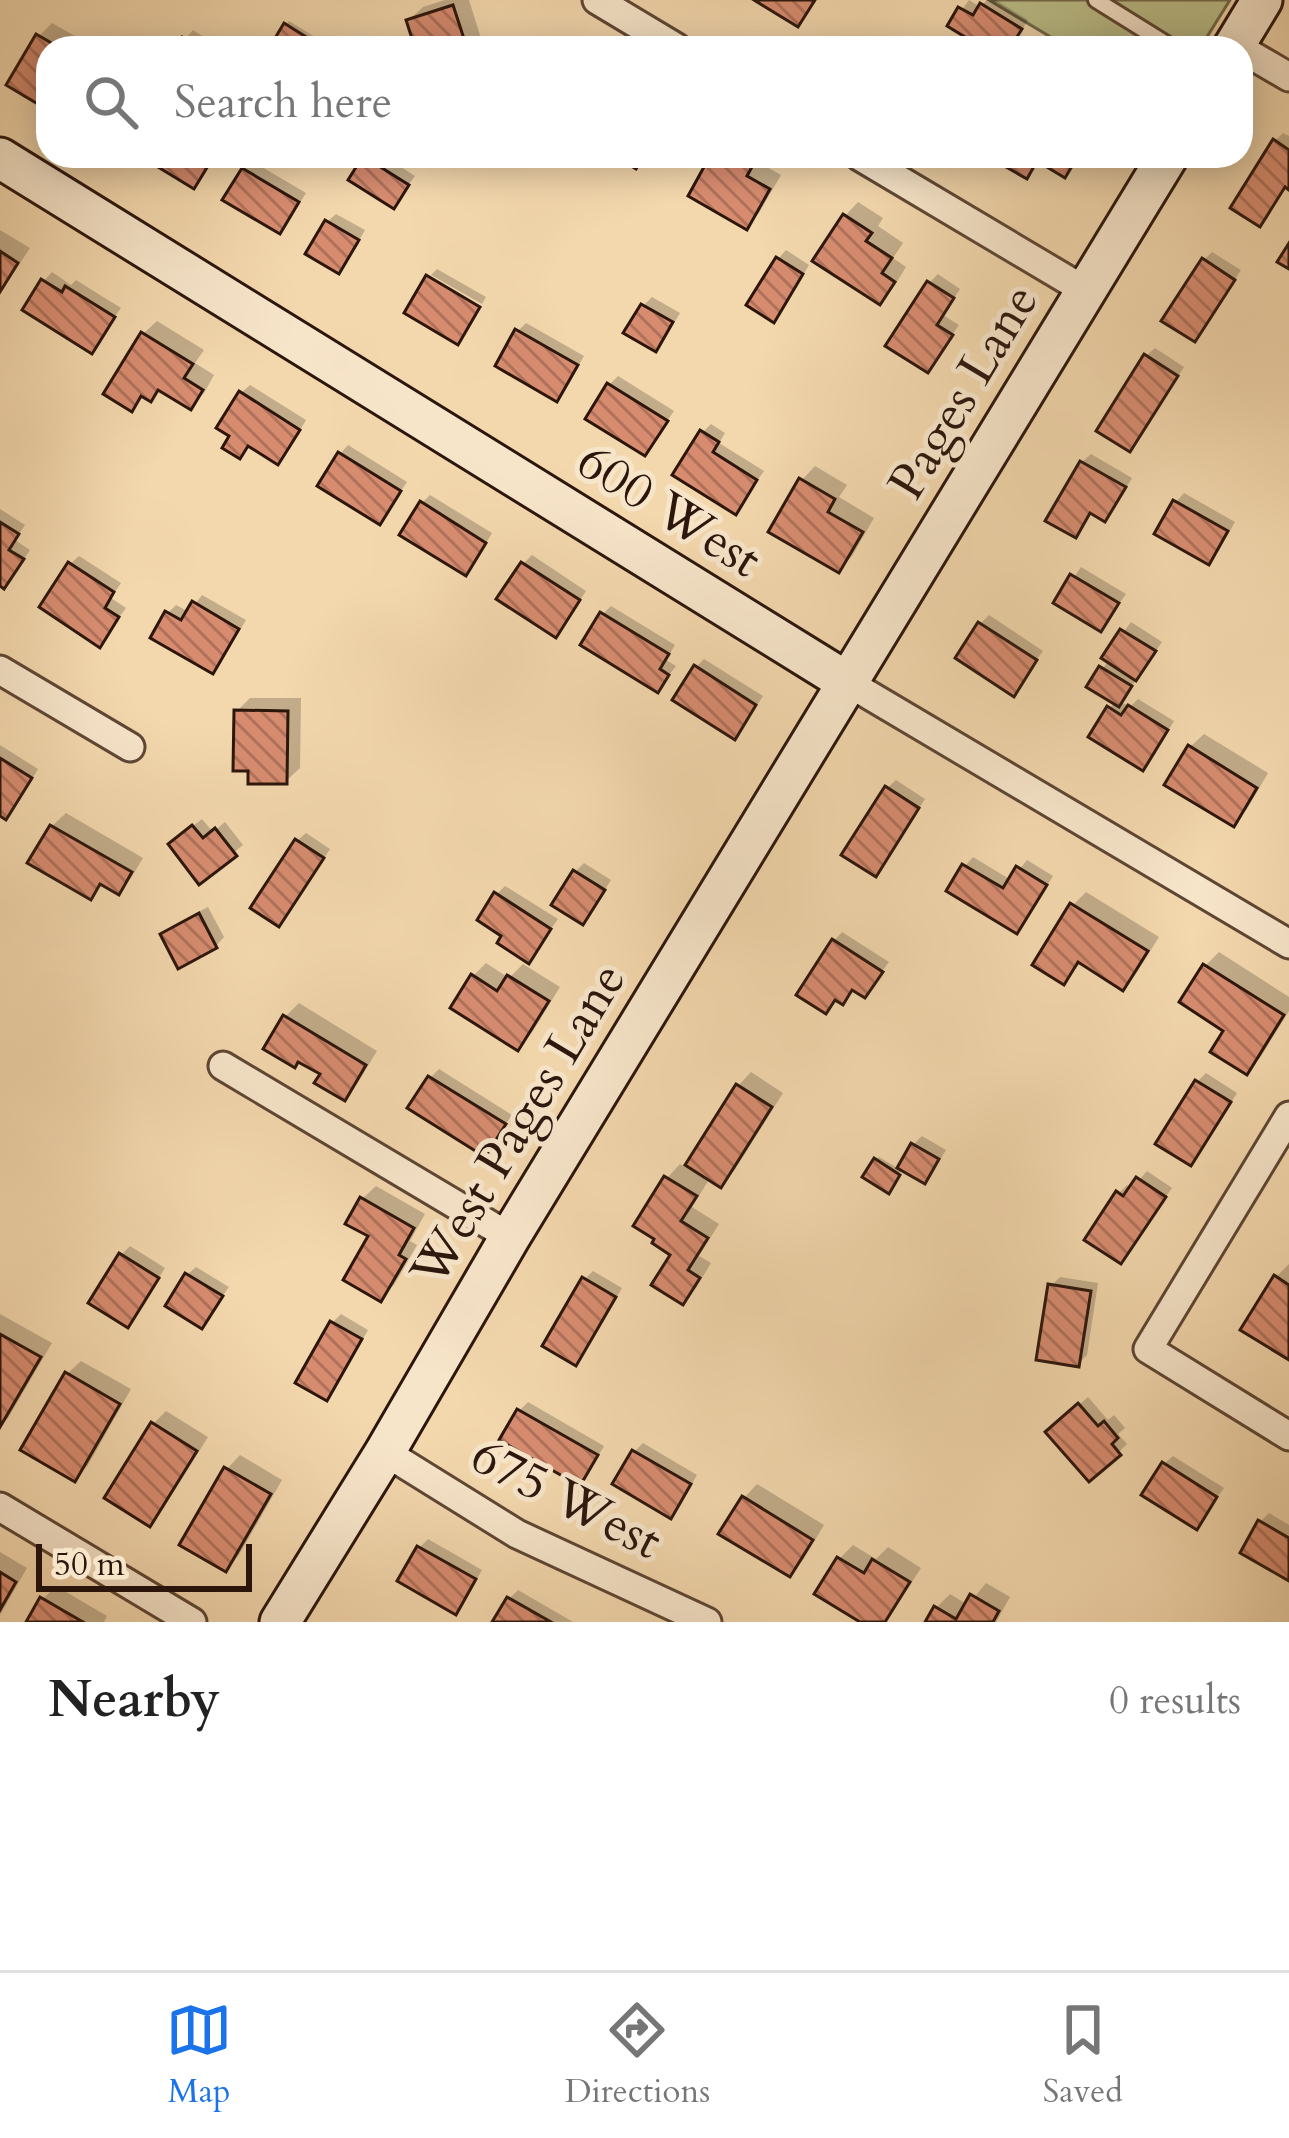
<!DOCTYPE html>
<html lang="en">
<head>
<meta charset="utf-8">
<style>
  :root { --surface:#fff; --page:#f6f6f6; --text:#222; --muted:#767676; --line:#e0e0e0; --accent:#1a73e8 }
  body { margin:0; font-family:Cardo,serif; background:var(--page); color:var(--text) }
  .scale { position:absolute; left:36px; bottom:30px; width:216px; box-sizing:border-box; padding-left:12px; border:6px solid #2c160c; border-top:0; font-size:33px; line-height:42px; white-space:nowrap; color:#2c160c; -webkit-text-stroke:9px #f7e5ca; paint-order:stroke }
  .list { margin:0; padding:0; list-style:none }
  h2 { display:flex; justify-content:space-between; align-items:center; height:156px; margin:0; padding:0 48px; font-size:51px }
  h2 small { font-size:39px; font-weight:400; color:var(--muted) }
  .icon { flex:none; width:66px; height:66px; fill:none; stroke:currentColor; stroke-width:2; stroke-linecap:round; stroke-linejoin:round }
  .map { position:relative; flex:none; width:1289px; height:1622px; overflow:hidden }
  .search { position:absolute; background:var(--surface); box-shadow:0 6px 30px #0003; left:36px; right:36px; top:36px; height:132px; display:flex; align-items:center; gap:30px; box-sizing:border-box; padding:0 42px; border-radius:36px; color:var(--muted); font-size:45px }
  .sheet { height:348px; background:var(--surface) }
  nav { display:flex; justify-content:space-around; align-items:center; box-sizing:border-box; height:168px; border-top:3px solid var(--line); background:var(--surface); font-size:33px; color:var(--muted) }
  nav a { display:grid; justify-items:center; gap:6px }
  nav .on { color:var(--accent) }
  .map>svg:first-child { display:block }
</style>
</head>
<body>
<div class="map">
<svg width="1289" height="1622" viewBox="0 0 1289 1622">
  <defs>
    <pattern id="building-back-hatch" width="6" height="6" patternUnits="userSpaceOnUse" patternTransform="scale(3)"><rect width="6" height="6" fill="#d78c70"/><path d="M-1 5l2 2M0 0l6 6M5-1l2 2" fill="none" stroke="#af715a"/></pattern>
  </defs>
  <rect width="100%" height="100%" fill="#f3d7ad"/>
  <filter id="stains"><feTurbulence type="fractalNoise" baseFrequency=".00167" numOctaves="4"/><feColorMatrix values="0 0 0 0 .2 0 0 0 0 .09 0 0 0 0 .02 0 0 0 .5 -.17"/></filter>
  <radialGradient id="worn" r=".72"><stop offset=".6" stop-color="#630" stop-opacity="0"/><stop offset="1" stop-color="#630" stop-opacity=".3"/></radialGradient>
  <!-- green -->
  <polygon fill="#bbbe89" stroke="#746a4a" stroke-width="3" points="989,0 1230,0 1200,48 1069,48"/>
  <!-- shadow -->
  <g fill="#0003">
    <polygon points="445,0 469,0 484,48 417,48 409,20 423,7"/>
    <polygon points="969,0 980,7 987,0 996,0 1028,20 1011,48 989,48 951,25"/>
    <polygon points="289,21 315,37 309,48 282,48 286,25"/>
    <polygon points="52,23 94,47 48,48 48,107 39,36"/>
    <polygon points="193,30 221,48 178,48"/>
    <polygon points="1283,133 1289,136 1289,186 1287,185 1260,223 1275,141"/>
    <polygon points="367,156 384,156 415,176 393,206 352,179"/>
    <polygon points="714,156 761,156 758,162 781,175 759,213 746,226"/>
    <polygon points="252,161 306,193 288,222 280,231 244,170"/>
    <polygon points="858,202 883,218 878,226 903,243 893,258 906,267 893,288 880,301 845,216"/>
    <polygon points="336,214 365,230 347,262 339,270 327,222"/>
    <polygon points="0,230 30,248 9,280 0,290"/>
    <polygon points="786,250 809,265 782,310 773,319 778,259"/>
    <polygon points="1212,252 1241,270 1203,330 1204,260"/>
    <polygon points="437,269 486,297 482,304 431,275"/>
    <polygon points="52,272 71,285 76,280 121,308 91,350 44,281"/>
    <polygon points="938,274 960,289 943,315 959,325 928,370 929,283"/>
    <polygon points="652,297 680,313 664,340 656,348 643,306"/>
    <polygon points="157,321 204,350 195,363 214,375 204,393 191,406 160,388 150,398 145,395 132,408 143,334"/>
    <polygon points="526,323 584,356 565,389 557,398 518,331"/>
    <polygon points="1155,348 1184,367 1138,440 1130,448 1146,356"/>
    <polygon points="618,376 674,411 645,453 589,418 610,384"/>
    <polygon points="250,385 306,420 286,453 250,444 240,455 241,393"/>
    <polygon points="711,424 725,433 719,443 764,471 736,511 703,432"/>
    <polygon points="348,445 407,482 380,521 340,454"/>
    <polygon points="1091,454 1132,478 1113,510 1105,518 1092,511 1075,535 1049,520 1082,462"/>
    <polygon points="815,466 847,485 839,497 874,518 852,556 839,569 802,480"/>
    <polygon points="1184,493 1235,522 1217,553 1209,561 1176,502"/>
    <polygon points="430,495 492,533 474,564 465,572 422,503"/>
    <polygon points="0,509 25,525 15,540 30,550 12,577 0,583"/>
    <polygon points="532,555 586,591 564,625 523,564"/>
    <polygon points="79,556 121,583 111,598 126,608 99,644 70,564"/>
    <polygon points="1081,567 1126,594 1101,629 1057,602"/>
    <polygon points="202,595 246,620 221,662 212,671 168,613 176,605 189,612"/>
    <polygon points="611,606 675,645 666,660 676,666 658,689 603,614"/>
    <polygon points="989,615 1043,651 1013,693 980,624"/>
    <polygon points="1131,622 1162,642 1121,702 1130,707 1138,699 1174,721 1151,758 1143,767 1109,708 1116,702 1090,686 1109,660 1105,658"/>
    <polygon points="704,659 763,696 743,727 696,667"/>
    <polygon points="250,698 301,698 300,768 286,781 237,711"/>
    <polygon points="1204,734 1268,773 1247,809 1233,823 1190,747"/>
    <polygon points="0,745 38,769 14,808 6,816 0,813"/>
    <polygon points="896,780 925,799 884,864 887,788"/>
    <polygon points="66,813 143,858 131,878 118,891 104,883 91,897 52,826"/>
    <polygon points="202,819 213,832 225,822 243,845 200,880 180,836"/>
    <polygon points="306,833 330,849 287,915 279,923 297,841"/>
    <polygon points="973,857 1011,880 1027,860 1053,876 1025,922 1017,930 965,866"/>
    <polygon points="584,863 611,880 591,912 575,872"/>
    <polygon points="505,886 558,919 529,960 505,935 497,894"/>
    <polygon points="1086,892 1159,937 1136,974 1123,987 1082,961 1064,982 1073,905"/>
    <polygon points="208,907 224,937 216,946 163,935 172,926"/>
    <polygon points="842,932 889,962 865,994 854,987 842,1001 837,997 826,1010 834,941"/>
    <polygon points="1219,952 1289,997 1289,1011 1260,1058 1246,1071 1205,966"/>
    <polygon points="486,963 509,978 523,964 560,987 531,1034 518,1047 473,976"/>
    <polygon points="299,1003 377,1051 357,1084 344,1097 285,1017"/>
    <polygon points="439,1069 512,1115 485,1154 430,1078"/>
    <polygon points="751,1072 783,1093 734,1171 721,1184 710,1178 692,1207 719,1224 699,1256 711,1263 696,1288 683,1301 674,1254 658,1238 637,1225 667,1178 680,1164 687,1168 738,1086"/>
    <polygon points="1206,1073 1237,1093 1199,1154 1190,1163 1197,1082"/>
    <polygon points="922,1136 946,1150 933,1172 925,1181 903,1168 892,1186 876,1160 879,1157 899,1169 913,1145"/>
    <polygon points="1147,1171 1172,1188 1121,1260 1119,1193 1127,1185 1132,1188"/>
    <polygon points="376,1186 425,1214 410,1241 417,1245 394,1285 380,1298 372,1235 362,1199"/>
    <polygon points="130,1246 165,1268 136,1315 121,1255"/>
    <polygon points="1289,1264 1289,1357 1276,1277"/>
    <polygon points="196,1267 229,1287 202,1325 187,1275"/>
    <polygon points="593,1271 622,1288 584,1354 576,1362 585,1279"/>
    <polygon points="1060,1277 1098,1283 1087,1355 1078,1364 1051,1286"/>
    <polygon points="0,1314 52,1343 8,1418 0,1426"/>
    <polygon points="341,1314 368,1330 335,1389 327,1397 332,1323"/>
    <polygon points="81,1361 131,1389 88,1465 75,1478 67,1374"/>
    <polygon points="1088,1397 1108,1420 1114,1415 1125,1428 1118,1434 1127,1444 1119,1452 1057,1424"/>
    <polygon points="528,1402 604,1446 588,1474 579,1483 519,1411"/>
    <polygon points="166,1411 208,1437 163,1509 150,1523 153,1424"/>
    <polygon points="643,1443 697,1475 679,1507 671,1515 634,1452"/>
    <polygon points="240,1455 282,1480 239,1555 226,1568 227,1469"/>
    <polygon points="1173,1456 1224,1488 1196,1527 1164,1464"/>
    <polygon points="757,1484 824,1525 803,1560 789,1574 744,1498"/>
    <polygon points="1269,1513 1289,1525 1289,1577 1260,1522"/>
    <polygon points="428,1539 482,1570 464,1602 455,1611 419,1548"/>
    <polygon points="853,1545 876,1559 888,1547 921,1568 886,1622 866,1622 818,1593 840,1558"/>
    <polygon points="0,1552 27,1568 0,1615"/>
    <polygon points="986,1583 1010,1597 996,1622 928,1622 936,1608 950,1594 968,1605"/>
    <polygon points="56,1586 107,1616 104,1622 29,1622 43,1599"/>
    <polygon points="518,1590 573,1622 496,1622 509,1599"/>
  </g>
  <!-- building -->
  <g fill="url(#building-back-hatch)" stroke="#2c160c" stroke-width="3">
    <polygon points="754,0 815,0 798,27"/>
    <polygon points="980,3 1022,29 1010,48 983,48 947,26 958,7 973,15"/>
    <polygon points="453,5 467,48 415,48 406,20"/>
    <polygon points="284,23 314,42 310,48 276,48 271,45"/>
    <polygon points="36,34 60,48 48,48 48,110 6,85"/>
    <polygon points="182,37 199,48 175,48"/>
    <polygon points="1273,139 1289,150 1289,190 1285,187 1260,227 1230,208"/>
    <polygon points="140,156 214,156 194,189"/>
    <polygon points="363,156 409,185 394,209 348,180"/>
    <polygon points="615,156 644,156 636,169"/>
    <polygon points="710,156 742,156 754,163 747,176 770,189 747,230 688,196"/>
    <polygon points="987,156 1078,156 1065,178 1037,161 1027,179"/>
    <polygon points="242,168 299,202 280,234 222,200"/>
    <polygon points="843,214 872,233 866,241 892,258 882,273 895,282 880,305 812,261"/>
    <polygon points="325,220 359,240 339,274 305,254"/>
    <polygon points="1289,243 1289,269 1277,262"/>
    <polygon points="0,251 18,263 0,292"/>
    <polygon points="776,257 803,274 774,323 746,305"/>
    <polygon points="1202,258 1235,280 1195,342 1161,321"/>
    <polygon points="426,275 480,307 458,345 404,313"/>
    <polygon points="41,279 62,292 65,286 115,317 92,354 22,310"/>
    <polygon points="927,281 954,298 937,325 953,335 928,373 885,346"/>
    <polygon points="641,304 673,322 656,352 623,333"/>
    <polygon points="515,329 578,365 557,402 495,366"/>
    <polygon points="141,332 193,364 184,378 203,390 191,410 158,390 151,402 141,396 132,412 103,394"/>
    <polygon points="1144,354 1178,376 1130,452 1096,431"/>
    <polygon points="607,383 668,421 645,456 585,419"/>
    <polygon points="239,391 300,430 278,465 248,446 240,459 222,448 229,436 216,428"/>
    <polygon points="700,430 719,442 713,452 757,480 736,515 672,475"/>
    <polygon points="338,452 401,491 380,525 317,486"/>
    <polygon points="1080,461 1126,487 1105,522 1090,513 1076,538 1045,521"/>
    <polygon points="799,478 835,499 828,512 863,532 839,573 768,532"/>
    <polygon points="1173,500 1228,531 1209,565 1154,534"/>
    <polygon points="420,501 486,543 466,576 399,535"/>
    <polygon points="0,522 19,534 9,550 24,559 4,589 0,586"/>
    <polygon points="68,562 114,592 105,608 119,617 100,648 39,607"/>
    <polygon points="521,562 580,600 556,638 496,599"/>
    <polygon points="1070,574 1119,603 1101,632 1053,603"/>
    <polygon points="192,601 239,629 213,674 150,638 165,611 181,620"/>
    <polygon points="600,612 669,654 660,669 669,675 658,693 580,645"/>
    <polygon points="978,622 1037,660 1014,697 955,658"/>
    <polygon points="1120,629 1156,651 1136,681 1101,658"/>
    <polygon points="694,665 756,705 735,740 672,700"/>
    <polygon points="1099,666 1132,686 1119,707 1086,687"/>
    <polygon points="1128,705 1168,730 1143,771 1088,737 1107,706 1121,715"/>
    <polygon points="234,710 288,711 287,784 248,784 248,771 233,771"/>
    <polygon points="1188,745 1257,788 1234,827 1164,785"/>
    <polygon points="0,758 32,778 6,820 0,816"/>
    <polygon points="885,786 919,808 876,877 841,855"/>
    <polygon points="50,825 132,872 119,895 100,884 91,900 27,863"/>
    <polygon points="192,825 203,838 215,828 237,856 199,885 168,844"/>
    <polygon points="295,839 324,858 279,927 250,908"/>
    <polygon points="962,864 1003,888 1016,866 1047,885 1017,934 946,891"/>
    <polygon points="573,870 605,890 583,925 551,905"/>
    <polygon points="494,892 551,929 529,964 497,943 501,936 477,920"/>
    <polygon points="1070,903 1148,951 1123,991 1078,962 1064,985 1032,965"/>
    <polygon points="199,913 217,948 178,969 160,934"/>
    <polygon points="832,939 883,972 865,998 852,990 843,1005 835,1000 826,1014 796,995"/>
    <polygon points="1203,964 1284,1015 1247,1075 1210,1052 1223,1031 1179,1002"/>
    <polygon points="471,974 497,991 507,975 549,1001 518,1051 450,1008"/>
    <polygon points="283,1015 366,1065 345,1101 314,1083 320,1074 298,1062 295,1068 263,1049"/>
    <polygon points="428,1076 506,1124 485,1157 407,1108"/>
    <polygon points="1195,1080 1231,1102 1191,1166 1155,1144"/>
    <polygon points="736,1084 772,1107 721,1188 685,1165"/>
    <polygon points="911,1143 939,1159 925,1184 897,1168"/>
    <polygon points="874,1158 900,1175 889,1194 862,1177"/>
    <polygon points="664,1176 697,1196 681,1221 708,1238 688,1270 700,1278 683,1305 651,1285 670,1255 652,1243 654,1239 633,1226"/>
    <polygon points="1136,1177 1166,1197 1121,1264 1084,1240 1116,1191 1123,1196"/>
    <polygon points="360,1197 414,1228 399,1255 406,1259 381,1302 343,1280 368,1236 345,1224"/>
    <polygon points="119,1253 159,1278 128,1328 88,1303"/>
    <polygon points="185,1273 223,1296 202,1329 165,1306"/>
    <polygon points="1274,1275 1289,1285 1289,1360 1240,1330"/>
    <polygon points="582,1277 616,1297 576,1366 542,1346"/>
    <polygon points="1048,1284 1091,1291 1079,1367 1036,1360"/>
    <polygon points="330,1321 362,1339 327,1401 295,1383"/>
    <polygon points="0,1334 41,1357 0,1427"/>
    <polygon points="65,1372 120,1404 75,1482 20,1450"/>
    <polygon points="1078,1403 1098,1426 1104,1421 1118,1438 1112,1444 1121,1455 1089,1482 1045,1432"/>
    <polygon points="517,1409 598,1455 580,1486 499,1440"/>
    <polygon points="151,1422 197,1451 150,1527 104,1498"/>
    <polygon points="632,1450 691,1484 671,1519 612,1484"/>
    <polygon points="1162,1462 1217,1497 1197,1530 1141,1495"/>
    <polygon points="224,1467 271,1494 226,1572 179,1545"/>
    <polygon points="742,1496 813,1540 790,1577 718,1534"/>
    <polygon points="1258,1520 1289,1538 1289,1581 1240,1553"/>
    <polygon points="417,1546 476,1579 456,1615 397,1581"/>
    <polygon points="837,1557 864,1573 872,1559 910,1582 885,1622 860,1622 814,1594"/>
    <polygon points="0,1572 16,1582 0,1610"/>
    <polygon points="970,1594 999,1611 993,1622 925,1622 934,1606 956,1619"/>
    <polygon points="40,1597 83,1622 26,1622"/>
    <polygon points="507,1597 551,1622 492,1622"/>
  </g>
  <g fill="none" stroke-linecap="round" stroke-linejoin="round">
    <!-- lane casing -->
    <g stroke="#5e4634" stroke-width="20">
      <polyline id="lane" points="1096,0 1173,48"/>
    </g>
    <!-- street casing -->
    <g stroke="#5e4634" stroke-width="33">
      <g id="street">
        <polyline points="597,0 677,48"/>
        <polyline points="1241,49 1289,77"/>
        <polyline points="859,156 1086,291"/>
        <polyline points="0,670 130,747"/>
        <polyline points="847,682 1289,944"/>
        <polyline points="223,1066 510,1237"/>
        <polyline points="1289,1116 1148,1349 1289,1436"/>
        <polyline points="385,1452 517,1534 707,1622"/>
        <polyline points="0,1507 192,1622"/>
      </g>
    </g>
    <!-- secondary casing -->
    <g stroke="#2c160c" stroke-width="45">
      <g id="secondary">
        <polyline points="1233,48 1262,0"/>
        <polyline points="0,158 847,682"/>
        <polyline points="280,1622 385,1452 510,1237 1168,156"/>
      </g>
    </g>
    <!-- lane -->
    <use href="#lane" stroke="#f7e5ca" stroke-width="14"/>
    <!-- street -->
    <use href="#street" stroke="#f7e5ca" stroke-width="27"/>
    <!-- secondary -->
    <use href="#secondary" stroke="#f7e5ca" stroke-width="39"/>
  </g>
  <g text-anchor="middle" stroke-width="10" stroke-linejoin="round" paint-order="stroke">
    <!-- street labels -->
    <g font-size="51" fill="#2c160c" stroke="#f7e5ca">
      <text transform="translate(962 391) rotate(-59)" y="18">Pages Lane</text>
      <text transform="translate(670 509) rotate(32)" y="18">600 West</text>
      <text transform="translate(517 1124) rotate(-59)" y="18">West Pages Lane</text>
      <text transform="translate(567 1497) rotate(27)" y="18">675 West</text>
    </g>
  </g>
  <rect width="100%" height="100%" filter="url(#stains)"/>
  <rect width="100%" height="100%" fill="url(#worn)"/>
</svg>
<div class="scale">50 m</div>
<div class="search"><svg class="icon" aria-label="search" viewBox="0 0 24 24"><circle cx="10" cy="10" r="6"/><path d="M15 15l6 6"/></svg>Search here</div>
</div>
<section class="sheet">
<h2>Nearby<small>0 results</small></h2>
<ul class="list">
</ul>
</section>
<nav>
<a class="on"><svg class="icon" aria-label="map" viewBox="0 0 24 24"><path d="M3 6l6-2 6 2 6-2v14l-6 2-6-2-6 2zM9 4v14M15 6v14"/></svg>Map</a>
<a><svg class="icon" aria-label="directions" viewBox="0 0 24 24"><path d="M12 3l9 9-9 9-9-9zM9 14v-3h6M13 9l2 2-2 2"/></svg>Directions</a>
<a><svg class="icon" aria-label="saved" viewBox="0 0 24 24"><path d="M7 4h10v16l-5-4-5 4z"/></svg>Saved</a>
</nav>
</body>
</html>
